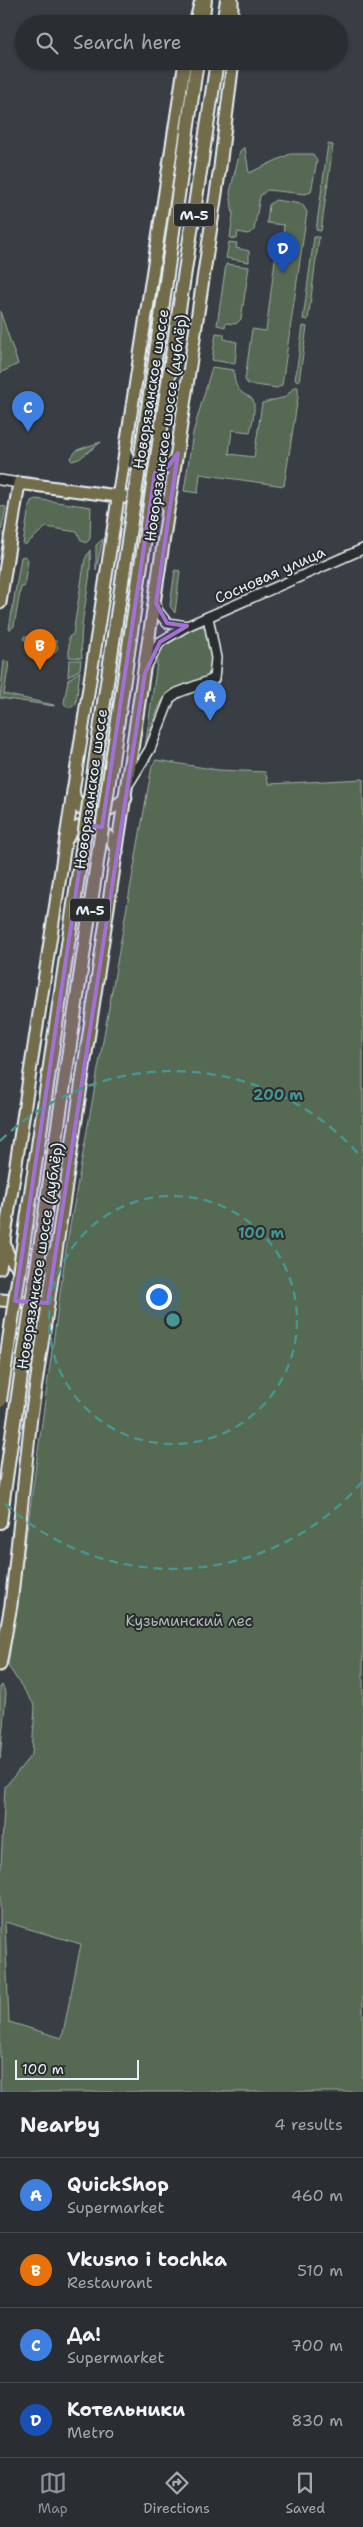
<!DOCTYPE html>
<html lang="en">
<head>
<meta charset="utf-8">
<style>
  :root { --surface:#2a2e32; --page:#32363a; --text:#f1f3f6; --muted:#a5a8ac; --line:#464a4d; --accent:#8c9099 }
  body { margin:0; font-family:"Shantell Sans",sans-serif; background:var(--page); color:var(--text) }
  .scale { position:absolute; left:15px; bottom:12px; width:124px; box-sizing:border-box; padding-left:5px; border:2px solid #e8f1f8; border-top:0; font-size:14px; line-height:18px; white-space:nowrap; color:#e8f1f8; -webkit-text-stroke:4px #2a2d2e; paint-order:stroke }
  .you { position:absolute; left:158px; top:1296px; width:18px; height:18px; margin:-12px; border:4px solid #fff; border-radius:50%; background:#1a73e8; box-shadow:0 0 0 8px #1a73e833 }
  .badge { display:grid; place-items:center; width:32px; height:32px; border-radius:50%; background:var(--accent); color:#fff; font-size:16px; font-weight:700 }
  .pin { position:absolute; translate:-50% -41px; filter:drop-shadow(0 1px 2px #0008) }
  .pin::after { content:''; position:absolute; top:26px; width:18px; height:15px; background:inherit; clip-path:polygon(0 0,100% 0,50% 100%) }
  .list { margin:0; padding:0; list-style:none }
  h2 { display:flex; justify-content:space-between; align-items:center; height:65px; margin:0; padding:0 20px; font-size:21px }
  h2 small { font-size:16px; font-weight:400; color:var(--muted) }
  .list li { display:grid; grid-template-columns:32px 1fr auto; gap:15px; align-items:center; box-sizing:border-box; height:75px; padding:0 20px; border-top:1px solid var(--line) }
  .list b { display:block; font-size:19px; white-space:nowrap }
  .list p { margin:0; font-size:16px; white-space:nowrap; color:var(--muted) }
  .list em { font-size:16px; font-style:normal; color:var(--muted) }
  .icon { flex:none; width:28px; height:28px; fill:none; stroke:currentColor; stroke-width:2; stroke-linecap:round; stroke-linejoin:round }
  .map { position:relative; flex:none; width:363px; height:2092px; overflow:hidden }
  .search { position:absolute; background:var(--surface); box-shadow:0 1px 4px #0004; left:15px; right:15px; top:15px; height:55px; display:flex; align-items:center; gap:12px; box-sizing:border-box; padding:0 18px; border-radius:28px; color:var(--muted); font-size:19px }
  .sheet { height:365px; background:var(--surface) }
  nav { display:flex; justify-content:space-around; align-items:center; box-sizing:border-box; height:70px; border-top:1px solid var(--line); background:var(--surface); font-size:14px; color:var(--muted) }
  nav a { display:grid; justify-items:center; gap:2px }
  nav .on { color:var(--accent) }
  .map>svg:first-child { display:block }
</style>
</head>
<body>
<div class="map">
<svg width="363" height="2092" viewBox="0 0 363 2092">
  <rect width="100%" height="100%" fill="#383e43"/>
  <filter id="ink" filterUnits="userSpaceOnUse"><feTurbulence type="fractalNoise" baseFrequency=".02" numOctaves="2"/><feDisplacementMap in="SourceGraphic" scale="10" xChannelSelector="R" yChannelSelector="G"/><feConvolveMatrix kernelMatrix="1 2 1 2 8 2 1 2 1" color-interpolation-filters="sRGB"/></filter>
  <g filter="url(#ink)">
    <!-- green -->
    <g fill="#576953" stroke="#a0ada6" fill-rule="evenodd">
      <polygon points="328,144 333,145 321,231 316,230"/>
      <polygon points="243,148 245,148 249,173 290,154 313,154 317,161 311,192 305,194 267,190 260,196 254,230 248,234 238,232 237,239 230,238 233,215 230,192 240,151"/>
      <polygon points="275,200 302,204 307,212 282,385 277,388 248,384 245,380 252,329 266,331 278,236 283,236 284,225 267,223 269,205"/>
      <polygon points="314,237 319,237 308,320 303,319"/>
      <polygon points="229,242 237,243 236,248 249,251 249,262 226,258"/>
      <polygon points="226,264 249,267 241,319 236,324 226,323 225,327 217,325"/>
      <polygon points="0,311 18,364 0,373"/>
      <polygon points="303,326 307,327 299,381 295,380"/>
      <polygon points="216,333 224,334 224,339 237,342 235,364 212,360"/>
      <path d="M212,367l22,3c-1,30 20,22 20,34 1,9 -2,20 -4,28l-18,-2 -3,24 25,3 8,-54 24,-6 8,-10h4v10l-14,89 -84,-12 -2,19 -14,-2 9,-58z"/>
      <polygon points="101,442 79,459 72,461 70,459 77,450"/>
      <polygon points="36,499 91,507 90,539 86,543 81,540 77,532 46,527 25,545 23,544 29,507 31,501"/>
      <polygon points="0,506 6,507 0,537"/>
      <polygon points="103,539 96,570 96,545"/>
      <path d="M90,550c3,37 -13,71 -8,108l-13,-1v-20l4,-3 12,-75z"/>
      <polygon points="24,556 28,559 24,587 21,587 14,626 11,629 9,629 21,557"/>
      <polygon points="175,570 180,571 175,613 170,606"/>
      <path d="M198,625l6,2c8,14 9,33 4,49 -10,8 -25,7 -37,15 -13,8 -21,42 -26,57l13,-93 5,-11z"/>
      <polygon points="24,636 56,641 58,648 54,653 48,648 49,644 24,640"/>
      <polygon points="4,660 9,663 4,694 54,705 54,706 0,698"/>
      <polygon points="69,660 81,660 80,669 68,677"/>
      <polygon points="80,671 76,704 72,707 67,707 64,703 68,680"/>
      <path d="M156,760l62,10 47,2 4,12 94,-5v1313h-363v-208l5,-97 27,-33 3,-48 -27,-40 59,-423 85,-477zM5,1922l76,22 -19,94 -53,-16z"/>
      <polygon points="2,1685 6,1693 0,1759 0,1687"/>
    </g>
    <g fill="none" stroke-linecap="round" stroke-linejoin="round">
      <!-- minor casing -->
      <g stroke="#e8f1f8" stroke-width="12">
        <g id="minor">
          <path d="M126,452l9,17c15,8 31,4 40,-11"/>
          <polyline points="0,480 19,483"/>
          <polyline points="156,603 157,610 167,623 187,626"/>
          <polyline points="147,665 160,642 187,626 363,549"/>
          <polyline points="128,785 150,749 170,698 177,693 214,679 216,658 208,617"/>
        </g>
      </g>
      <!-- major casing -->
      <g stroke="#e8f1f8" stroke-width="15">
        <g id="major">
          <polyline points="232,0 232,24"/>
          <polyline points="195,24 200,4"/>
          <polyline points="0,603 19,483 170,503"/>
          <path d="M73,791c6,35 34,23 53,7"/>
          <path d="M67,839c5,-12 15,-15 27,-13l17,13 6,13"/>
          <path d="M5,1245c6,30 36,34 49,7"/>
          <polyline points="0,1268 185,61"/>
          <polyline points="0,1300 48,1303"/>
          <polyline points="0,1665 11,1605 31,1417 220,167 233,61"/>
        </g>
      </g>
      <!-- highway casing -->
      <g stroke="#e8f1f8" stroke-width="16">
        <g id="highway">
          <polyline points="202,24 205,0"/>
          <polyline points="223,24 227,0"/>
          <polyline points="154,367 197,61"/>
          <polyline points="170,369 217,61"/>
          <polyline points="0,1522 10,1450"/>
        </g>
      </g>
      <!-- minor -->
      <use href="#minor" stroke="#2a2d2e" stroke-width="9"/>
      <!-- major -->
      <use href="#major" stroke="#726c4b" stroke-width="11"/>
      <!-- highway -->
      <use href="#highway" stroke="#726c4b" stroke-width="12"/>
      <!-- highway-bridge casing -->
      <g stroke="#e8f1f8" stroke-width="16" stroke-linecap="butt">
        <g id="highway-bridge">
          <polyline points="0,1401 154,367"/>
          <polyline points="10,1450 170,369"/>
        </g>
      </g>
      <!-- highway-bridge -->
      <use href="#highway-bridge" stroke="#726c4b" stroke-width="12"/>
    </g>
  </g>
  <!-- marked area -->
  <path fill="#a171d3" fill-opacity="0.2" stroke="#a171d3" stroke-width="4" stroke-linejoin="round" d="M178,453l-22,150 11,20 20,3 -27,16 -15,31 -97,630 -33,-2 71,-476 16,2 53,-354 11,-4z"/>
  <!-- distance rings -->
  <g fill="none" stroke="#459590" stroke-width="2.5" stroke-dasharray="9 6">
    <circle cx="173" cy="1320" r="124"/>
    <path d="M362 1482A249 249 0 0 1 0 1499M0 1141A249 249 0 0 1 362 1158"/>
  </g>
  <g text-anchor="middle" stroke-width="4" stroke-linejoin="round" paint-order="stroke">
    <!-- shield labels -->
    <g fill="#2a2d2e" stroke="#afb6bb" stroke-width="1">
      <rect x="174" y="203.5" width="40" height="23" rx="4"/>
      <rect x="70" y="898.5" width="40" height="23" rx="4"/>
    </g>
    <g font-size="14" font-weight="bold" fill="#e8f1f8">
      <text x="194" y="220">М-5</text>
      <text x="90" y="915">М-5</text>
    </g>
    <!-- street labels -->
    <g font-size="15" fill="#e8f1f8" stroke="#2a2d2e">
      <text transform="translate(151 389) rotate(-81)" y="5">Новорязанское шоссе</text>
      <text transform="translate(166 428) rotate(-82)" y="5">Новорязанское шоссе (дублёр)</text>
      <text transform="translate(270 575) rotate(-24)" y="5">Сосновая улица</text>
      <text transform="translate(91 789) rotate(-82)" y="5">Новорязанское шоссе</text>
      <text transform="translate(40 1256) rotate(-81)" y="5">Новорязанское шоссе (дублёр)</text>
    </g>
    <!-- park labels -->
    <g font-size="15" fill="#aebbb6" stroke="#2a2d2e">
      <text x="189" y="1626">Кузьминский лес</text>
    </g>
  </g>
  <circle cx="173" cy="1320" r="8" fill="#459590" stroke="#2a2d2e" stroke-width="2.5"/>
  <g font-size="15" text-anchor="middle" font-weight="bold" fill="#459590" stroke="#2a2d2e" stroke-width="4" stroke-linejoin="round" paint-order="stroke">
    <text x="278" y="1100">200 m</text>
    <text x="261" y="1238">100 m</text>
  </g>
</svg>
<div class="scale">100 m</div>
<div class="you"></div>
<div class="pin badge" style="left:210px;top:721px;background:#3f7fe0">A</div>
<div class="pin badge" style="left:40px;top:670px;background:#e8710a">B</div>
<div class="pin badge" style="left:28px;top:432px;background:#3f7fe0">C</div>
<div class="pin badge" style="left:283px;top:273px;background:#1a4fb4">D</div>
<div class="search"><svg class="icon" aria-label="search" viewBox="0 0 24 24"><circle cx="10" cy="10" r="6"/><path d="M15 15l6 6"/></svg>Search here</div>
</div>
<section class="sheet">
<h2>Nearby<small>4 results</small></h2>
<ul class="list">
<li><span class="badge" style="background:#3f7fe0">A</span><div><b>QuickShop</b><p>Supermarket</p></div><em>460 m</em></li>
<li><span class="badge" style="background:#e8710a">B</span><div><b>Vkusno i tochka</b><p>Restaurant</p></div><em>510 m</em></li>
<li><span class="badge" style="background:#3f7fe0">C</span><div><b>Да!</b><p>Supermarket</p></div><em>700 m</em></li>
<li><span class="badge" style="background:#1a4fb4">D</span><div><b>Котельники</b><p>Metro</p></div><em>830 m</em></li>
</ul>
</section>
<nav>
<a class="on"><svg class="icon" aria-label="map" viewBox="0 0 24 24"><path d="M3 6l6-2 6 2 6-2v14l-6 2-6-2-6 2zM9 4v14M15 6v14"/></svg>Map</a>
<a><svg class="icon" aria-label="directions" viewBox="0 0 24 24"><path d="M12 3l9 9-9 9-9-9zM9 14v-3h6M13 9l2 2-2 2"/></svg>Directions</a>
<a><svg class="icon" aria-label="saved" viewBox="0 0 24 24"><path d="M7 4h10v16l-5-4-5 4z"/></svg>Saved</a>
</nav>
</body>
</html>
